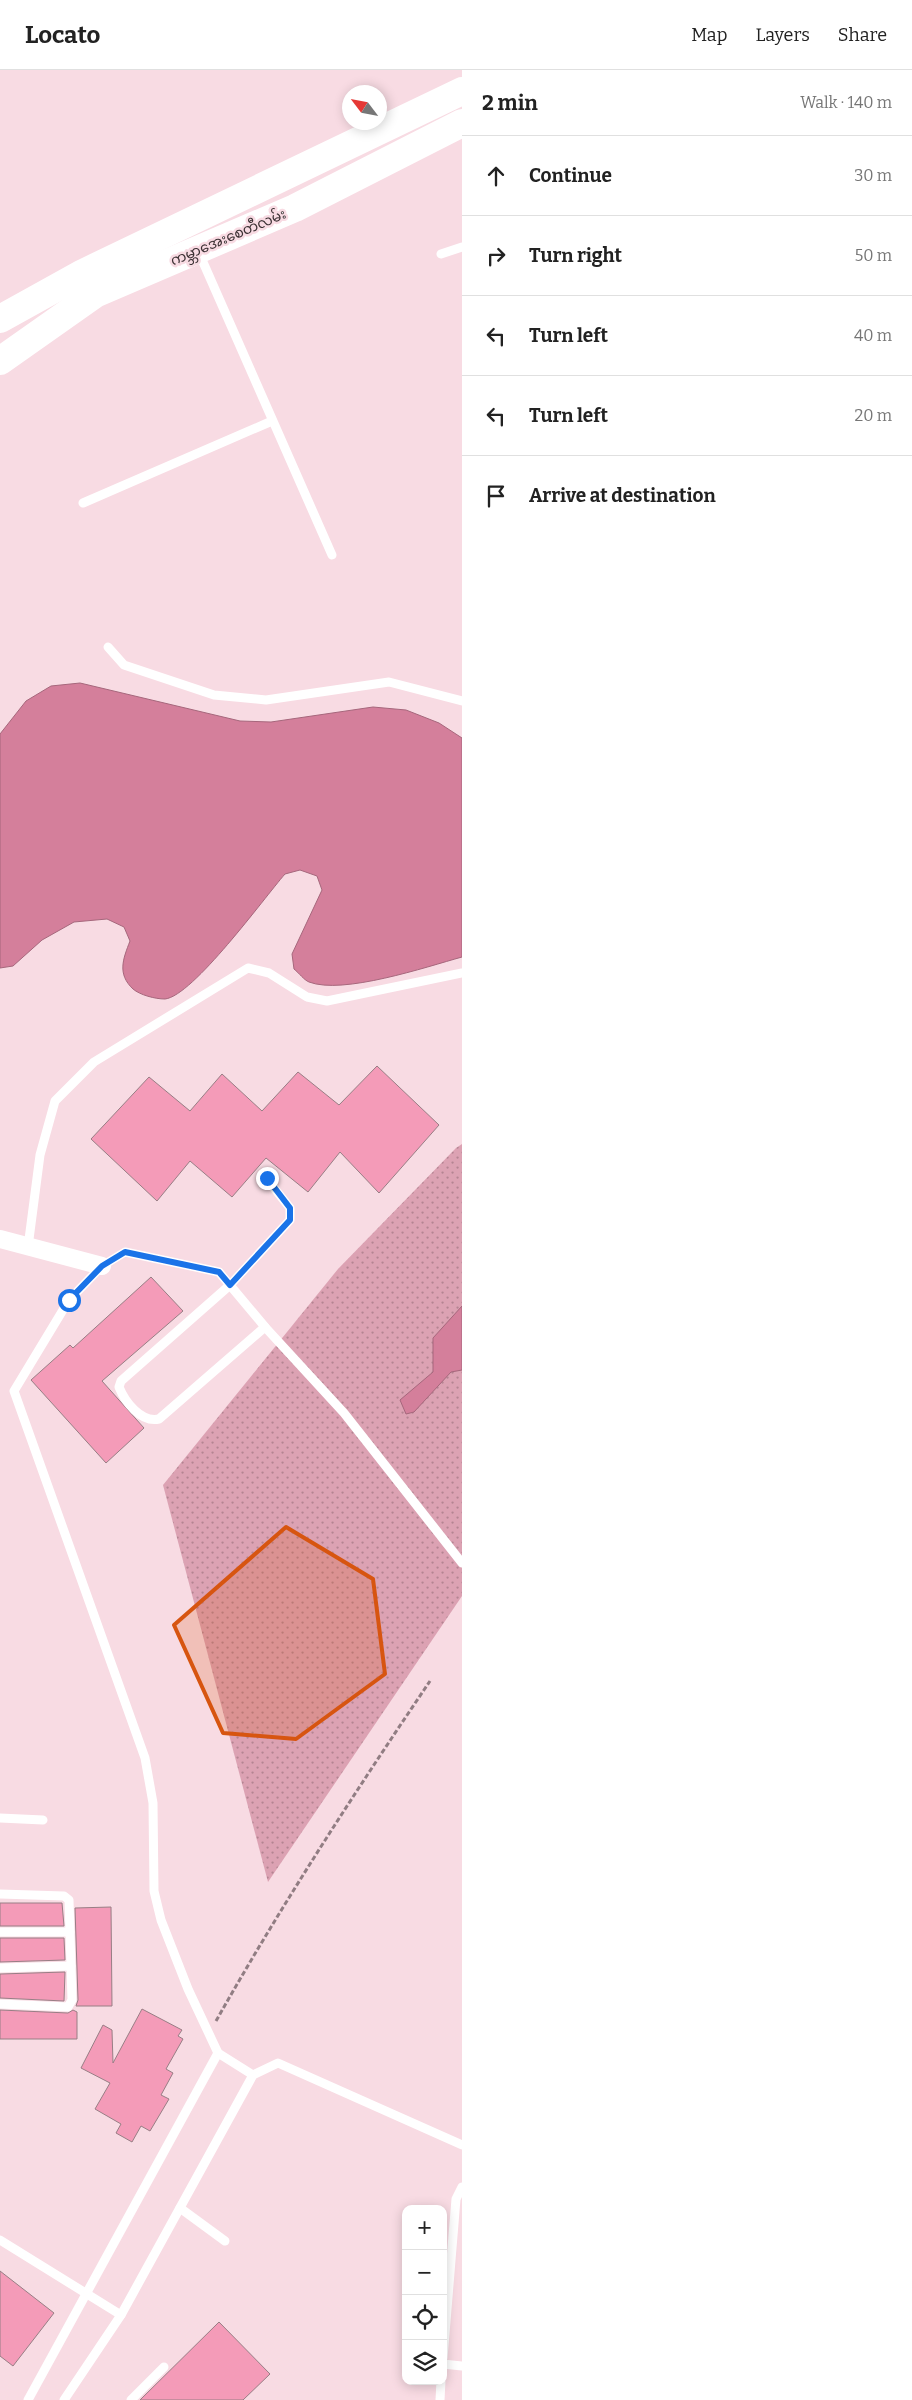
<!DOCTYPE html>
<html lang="en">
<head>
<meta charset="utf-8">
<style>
  :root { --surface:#fff; --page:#f6f6f6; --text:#222; --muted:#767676; --line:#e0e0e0 }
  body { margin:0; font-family:Bitter,"Noto Sans Myanmar",serif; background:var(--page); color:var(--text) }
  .controls { position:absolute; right:15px; bottom:15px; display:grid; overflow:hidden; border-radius:10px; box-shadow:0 2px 12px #0003 }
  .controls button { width:45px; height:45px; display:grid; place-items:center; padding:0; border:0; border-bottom:1px solid var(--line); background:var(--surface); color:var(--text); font:25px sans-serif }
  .compass { position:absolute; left:342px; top:15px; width:45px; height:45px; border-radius:50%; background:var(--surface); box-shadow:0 2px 12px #0003; rotate:302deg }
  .stop { position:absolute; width:15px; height:15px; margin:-11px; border:4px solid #1a73e8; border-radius:50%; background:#fff }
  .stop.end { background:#1a73e8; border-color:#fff; box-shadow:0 1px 5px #0008 }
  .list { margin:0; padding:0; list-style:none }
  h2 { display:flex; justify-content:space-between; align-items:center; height:65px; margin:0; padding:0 20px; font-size:21px }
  h2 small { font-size:16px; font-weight:400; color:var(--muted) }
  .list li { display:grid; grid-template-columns:32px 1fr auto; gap:15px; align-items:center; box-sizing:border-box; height:80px; padding:0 20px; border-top:1px solid var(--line) }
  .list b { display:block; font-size:19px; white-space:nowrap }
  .list em { font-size:16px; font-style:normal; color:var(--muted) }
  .icon { flex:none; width:28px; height:28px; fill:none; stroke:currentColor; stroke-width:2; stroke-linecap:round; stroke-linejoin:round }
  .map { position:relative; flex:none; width:462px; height:2330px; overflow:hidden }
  header { display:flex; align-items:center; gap:30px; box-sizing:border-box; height:70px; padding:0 25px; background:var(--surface); border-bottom:1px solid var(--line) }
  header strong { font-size:24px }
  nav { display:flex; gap:28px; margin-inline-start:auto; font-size:18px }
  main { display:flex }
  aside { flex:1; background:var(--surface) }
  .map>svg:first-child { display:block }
</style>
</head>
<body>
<header>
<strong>Locato</strong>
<nav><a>Map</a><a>Layers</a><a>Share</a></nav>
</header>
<main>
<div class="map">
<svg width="462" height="2330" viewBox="0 0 462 2330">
  <defs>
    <pattern id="grass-dots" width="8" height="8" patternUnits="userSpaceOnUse" patternTransform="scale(1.25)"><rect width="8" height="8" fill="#dca2b3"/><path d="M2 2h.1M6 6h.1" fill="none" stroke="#b48492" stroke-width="1.8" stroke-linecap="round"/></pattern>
  </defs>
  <rect width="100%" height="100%" fill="#f8dbe3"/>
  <!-- grass -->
  <polygon fill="url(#grass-dots)" points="462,1074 462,1526 268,1812 163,1415 338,1199 456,1078"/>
  <!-- water -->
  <g fill="#d47f9b" stroke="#a6677c">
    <path d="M80,613l160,38 31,1 102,-15 33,3 33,13 23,15v219c-36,10 -119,38 -153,25 -5,-2 -10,-9 -15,-13l-2,-15 30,-64 -5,-14 -17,-6 -15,4c-21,24 -92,122 -120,125 -10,0 -25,-4 -32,-10 -16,-15 -10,-30 -3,-48l-6,-14 -17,-8 -33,3 -32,18 -29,26 -13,2v-234l26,-33 25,-15z"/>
    <polygon points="462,1236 462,1300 451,1302 414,1342 406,1344 400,1330 433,1302 433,1268"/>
  </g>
  <!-- building -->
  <g fill="#f49bb8" stroke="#987e85">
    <polygon points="377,996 439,1055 379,1123 340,1082 308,1122 266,1088 232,1127 190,1091 157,1131 91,1069 149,1007 190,1041 222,1004 262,1041 298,1002 339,1035"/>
    <polygon points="151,1207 183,1241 102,1311 144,1358 106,1393 31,1310 70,1275 73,1278"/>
    <polygon points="0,1833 62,1833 64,1856 0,1856"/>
    <polygon points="111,1837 112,1936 76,1936 78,1930 75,1838"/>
    <polygon points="0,1868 64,1868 65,1890 0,1892"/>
    <polygon points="65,1902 64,1931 0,1928 0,1904"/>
    <polygon points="142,1939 182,1960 178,1966 183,1969 166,1999 173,2003 161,2025 169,2029 150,2061 141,2056 132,2072 116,2063 121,2054 95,2039 110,2013 81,1998 103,1955 112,1960 113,1993"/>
    <polygon points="0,1940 68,1943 73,1940 77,1942 77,1969 0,1969"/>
    <polygon points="0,2201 54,2243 13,2296 0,2286"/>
    <polygon points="219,2252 270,2304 243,2330 140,2330"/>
  </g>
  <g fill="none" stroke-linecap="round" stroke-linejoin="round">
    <!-- path -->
    <path stroke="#917d83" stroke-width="3" stroke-dasharray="5 2.5" stroke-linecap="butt" d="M216,1951c66,-117 139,-229 214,-340"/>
    <!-- service -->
    <g stroke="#fff" stroke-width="9">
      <polyline points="199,183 332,485"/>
      <polyline points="441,184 462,177"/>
      <polyline points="83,433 272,351"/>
      <polyline points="108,577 124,595 214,625 266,630 389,612 462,631"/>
      <polyline points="28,1177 40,1085 55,1031 94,992 248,898 269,903 307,927 327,931 462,903"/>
      <path d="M265,1257l-106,92c-18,4 -34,-17 -40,-32l2,-6 109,-96 60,-65v-12l-23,-29"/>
      <polyline points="0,1748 43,1750"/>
      <polyline points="0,1824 64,1826 69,1830 72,1930 68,1937 0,1934"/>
      <polyline points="0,1862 70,1862"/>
      <polyline points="0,1898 71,1896"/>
      <polyline points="253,2005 218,1983 188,1919 161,1850 154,1821 153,1733 145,1688 14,1321 69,1230 102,1196 125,1182 219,1202 265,1257 344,1343 462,1493"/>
      <polyline points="180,2138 225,2171"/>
      <polyline points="0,2170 121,2245"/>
      <polyline points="443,2288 456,2129 462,2117"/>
      <polyline points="443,2294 462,2296"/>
      <polyline points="28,2330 218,1983"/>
      <polyline points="64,2330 121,2245 253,2005 278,1993 462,2075"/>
      <polyline points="131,2330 164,2297"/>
      <polyline points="440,2330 441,2311"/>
    </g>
    <!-- minor -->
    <polyline stroke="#fff" stroke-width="18" points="0,1169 102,1196"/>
    <!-- primary -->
    <g stroke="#fff" stroke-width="28">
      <polyline points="0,249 83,203 462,21"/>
      <polyline points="0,291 95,224 295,138 462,53"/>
    </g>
  </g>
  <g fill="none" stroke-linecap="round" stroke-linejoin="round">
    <!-- route -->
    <polyline stroke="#1a73e8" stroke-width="6" points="69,1230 102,1196 125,1182 219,1202 230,1215 290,1150 290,1138 267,1108"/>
  </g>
  <!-- marked area -->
  <path fill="#d75510" fill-opacity="0.2" stroke="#d75510" stroke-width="4" stroke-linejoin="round" d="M286,1457l87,52 12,95 -89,65 -73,-6 -49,-108z"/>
  <g text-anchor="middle" stroke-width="5" stroke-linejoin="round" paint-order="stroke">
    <!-- street labels -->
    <g font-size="14" fill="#3b3033" stroke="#f8dbe3">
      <text transform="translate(228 167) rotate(-23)" y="5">ကမ္ဘာအေးစေတီလမ်း</text>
    </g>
  </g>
</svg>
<div class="controls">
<button>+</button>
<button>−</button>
<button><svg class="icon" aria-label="locate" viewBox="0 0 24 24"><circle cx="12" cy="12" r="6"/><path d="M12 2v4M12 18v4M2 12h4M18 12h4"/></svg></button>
<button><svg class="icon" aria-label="layers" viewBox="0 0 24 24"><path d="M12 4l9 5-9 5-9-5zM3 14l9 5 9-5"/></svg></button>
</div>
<svg class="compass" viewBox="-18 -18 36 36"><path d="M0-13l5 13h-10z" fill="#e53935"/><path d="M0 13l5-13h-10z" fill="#767676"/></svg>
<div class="stop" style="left:69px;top:1230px"></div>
<div class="stop end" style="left:267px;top:1108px"></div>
</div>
<aside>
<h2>2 min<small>Walk · 140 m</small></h2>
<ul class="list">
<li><svg class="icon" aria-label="ahead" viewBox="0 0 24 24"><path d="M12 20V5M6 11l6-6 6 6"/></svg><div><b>Continue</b></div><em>30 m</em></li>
<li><svg class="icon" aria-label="right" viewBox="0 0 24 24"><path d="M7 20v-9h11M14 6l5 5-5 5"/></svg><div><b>Turn right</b></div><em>50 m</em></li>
<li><svg class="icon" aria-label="left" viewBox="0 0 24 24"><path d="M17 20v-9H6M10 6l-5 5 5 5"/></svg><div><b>Turn left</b></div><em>40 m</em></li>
<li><svg class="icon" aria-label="left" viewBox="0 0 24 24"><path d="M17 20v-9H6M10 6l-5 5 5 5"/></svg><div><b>Turn left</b></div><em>20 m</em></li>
<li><svg class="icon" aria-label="arrive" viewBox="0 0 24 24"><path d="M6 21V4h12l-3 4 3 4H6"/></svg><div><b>Arrive at destination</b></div></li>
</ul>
</aside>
</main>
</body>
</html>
